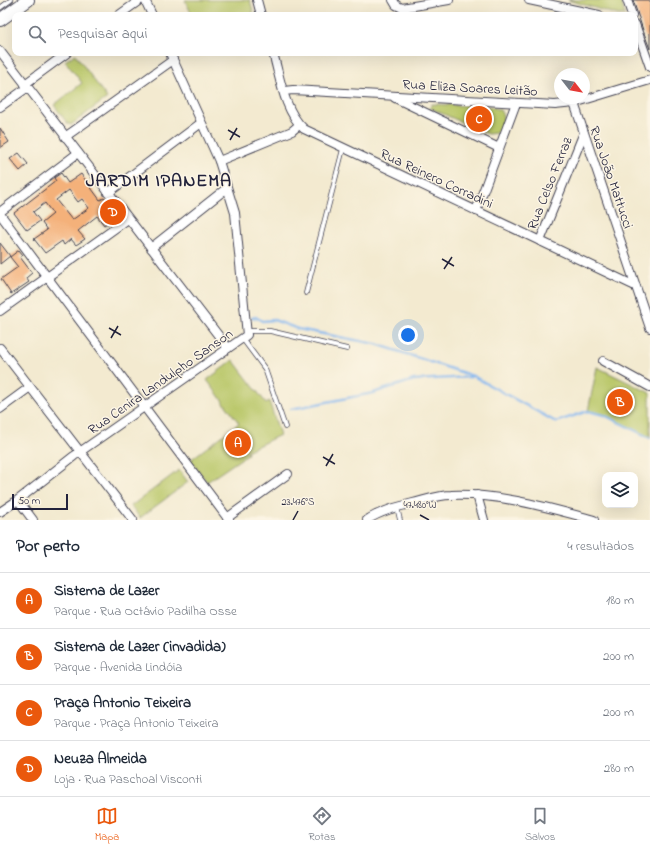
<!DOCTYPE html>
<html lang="pt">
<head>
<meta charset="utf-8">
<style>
  :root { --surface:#fff; --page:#f6f6f7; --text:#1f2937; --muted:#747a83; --line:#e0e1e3; --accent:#ea580c }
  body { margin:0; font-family:"Indie Flower",sans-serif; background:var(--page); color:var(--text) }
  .controls { position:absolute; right:12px; bottom:12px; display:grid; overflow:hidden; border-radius:8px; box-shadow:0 4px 16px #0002 }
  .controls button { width:36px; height:36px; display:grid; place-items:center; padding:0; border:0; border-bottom:1px solid var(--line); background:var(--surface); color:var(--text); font:20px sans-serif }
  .compass { position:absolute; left:554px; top:68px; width:36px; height:36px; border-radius:50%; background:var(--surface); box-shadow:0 4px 16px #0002; rotate:121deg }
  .scale { position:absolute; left:12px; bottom:10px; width:56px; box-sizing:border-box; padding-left:4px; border:2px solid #22223b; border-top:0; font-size:11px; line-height:14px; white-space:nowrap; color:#22223b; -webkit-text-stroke:3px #fcf5e5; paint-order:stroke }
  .you { position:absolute; left:408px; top:335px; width:14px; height:14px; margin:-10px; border:3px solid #fff; border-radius:50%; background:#1a73e8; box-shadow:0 0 0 6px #1a73e833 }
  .badge { display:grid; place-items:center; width:26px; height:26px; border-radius:50%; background:var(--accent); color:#fff; font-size:13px; font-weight:700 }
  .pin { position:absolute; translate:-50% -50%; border:2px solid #fff; box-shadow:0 1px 4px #0006 }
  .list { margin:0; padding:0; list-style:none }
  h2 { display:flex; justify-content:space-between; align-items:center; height:52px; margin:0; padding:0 16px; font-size:17px }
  h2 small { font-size:13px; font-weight:400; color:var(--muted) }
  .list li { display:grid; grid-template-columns:26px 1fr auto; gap:12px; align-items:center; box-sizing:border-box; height:56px; padding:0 16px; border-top:1px solid var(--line) }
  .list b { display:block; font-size:15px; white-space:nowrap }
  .list p { margin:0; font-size:13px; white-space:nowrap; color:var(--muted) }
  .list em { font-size:13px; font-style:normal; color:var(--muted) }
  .icon { flex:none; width:22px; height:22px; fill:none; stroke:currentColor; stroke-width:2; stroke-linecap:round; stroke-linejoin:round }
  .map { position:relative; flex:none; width:650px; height:520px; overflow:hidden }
  .search { position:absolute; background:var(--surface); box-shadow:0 4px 16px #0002; left:12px; right:12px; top:12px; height:44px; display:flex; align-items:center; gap:10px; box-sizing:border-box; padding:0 14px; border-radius:8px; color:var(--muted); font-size:15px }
  .sheet { height:276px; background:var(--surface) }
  nav { display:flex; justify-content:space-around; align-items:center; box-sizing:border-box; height:56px; border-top:1px solid var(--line); background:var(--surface); font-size:11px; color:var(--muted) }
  nav a { display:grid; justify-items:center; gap:2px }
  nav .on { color:var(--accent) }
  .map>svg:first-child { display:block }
</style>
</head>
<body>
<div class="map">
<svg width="650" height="520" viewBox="0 0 650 520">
  <rect width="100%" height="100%" fill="#fcf5e5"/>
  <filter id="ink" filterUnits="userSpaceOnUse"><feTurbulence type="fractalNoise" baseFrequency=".025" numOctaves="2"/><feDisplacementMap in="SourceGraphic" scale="8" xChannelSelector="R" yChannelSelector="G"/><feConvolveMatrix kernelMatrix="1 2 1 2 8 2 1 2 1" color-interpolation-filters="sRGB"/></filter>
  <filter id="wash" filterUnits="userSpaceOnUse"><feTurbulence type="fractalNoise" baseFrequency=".012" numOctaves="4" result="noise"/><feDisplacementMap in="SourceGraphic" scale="16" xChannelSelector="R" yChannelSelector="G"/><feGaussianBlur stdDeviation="0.9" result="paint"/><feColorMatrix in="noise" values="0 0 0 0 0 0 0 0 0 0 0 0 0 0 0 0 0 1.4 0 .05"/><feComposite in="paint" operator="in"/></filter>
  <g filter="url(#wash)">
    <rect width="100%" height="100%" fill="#f3ead0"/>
    <!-- green -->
    <g fill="#b9c769" stroke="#6e7452">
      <polygon points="185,0 250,0 254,15 192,15"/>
      <polygon points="568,0 621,0 625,15 618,15"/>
      <polygon points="75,54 107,98 71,125 67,123 54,105 82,83 65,61"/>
      <path d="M432,104l60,3 8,3c6,9 3,15 -4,23l-8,1 -58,-26z"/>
      <polygon points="233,360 266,403 269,401 280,435 247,451 248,454 207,482 190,460 239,423 207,380"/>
      <polygon points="597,367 650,393 650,438 604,415 588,411"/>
      <polygon points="179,470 188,482 140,518 131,506"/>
    </g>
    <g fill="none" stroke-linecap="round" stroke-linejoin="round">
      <!-- stream -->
      <g stroke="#81b5ef" stroke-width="2.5">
        <polyline points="252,318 256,317 262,321 274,320 298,329 376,344 473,376 556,422 588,411 604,415 650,438"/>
        <polyline points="291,409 373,393 414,380 471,377"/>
      </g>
    </g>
    <g id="blocks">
      <!-- building -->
      <g fill="#f4b17a" fill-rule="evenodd">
        <polygon points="633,0 650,0 650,49 644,33"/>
        <polygon points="0,128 9,142 0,148"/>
        <polygon points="19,153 28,164 20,171 10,159"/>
        <path d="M61,173l7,10 13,-9 19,26 4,-2 14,17 -14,10 -7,-9 -19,15 7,8 -9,6 -5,-6 -7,6 -2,-4 -17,12 -11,-14 13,-9 -5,-7 11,-9 -8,-11 -12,9 7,9 -13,9 -13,-17 42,-32 -2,-3zM69,190l9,12 4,-3 7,9 -17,12 -16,-20z"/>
        <polygon points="0,243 10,256 0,264"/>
        <polygon points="19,250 23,255 20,257 32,273 26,278 29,282 11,294 1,279 18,267 10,257"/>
      </g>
    </g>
  </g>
  <g filter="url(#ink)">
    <use href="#blocks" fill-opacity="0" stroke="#414051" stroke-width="1"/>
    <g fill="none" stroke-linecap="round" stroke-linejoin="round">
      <!-- lane casing -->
      <g stroke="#414051" stroke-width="5.5">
        <g id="lane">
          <polyline points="0,8 11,0"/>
          <polyline points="306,293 343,149"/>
          <polyline points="247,331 270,331 347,349"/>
          <polyline points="242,338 265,369 285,427"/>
          <polyline points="397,507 400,520"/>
        </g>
      </g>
      <!-- street casing -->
      <g stroke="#414051" stroke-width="10">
        <g id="street">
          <polyline points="145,0 152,15"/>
          <polyline points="257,0 261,15"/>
          <polyline points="393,0 396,5 402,8 449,0"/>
          <polyline points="529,0 599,15"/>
          <polyline points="627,0 632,15"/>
          <polyline points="119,15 140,0"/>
          <polyline points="635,24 650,67"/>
          <polyline points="0,51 228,348"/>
          <path d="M273,53c7,24 11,58 31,76l331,157"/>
          <polyline points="25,84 67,53"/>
          <polyline points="284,91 293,90 555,105 574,103 650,80"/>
          <polyline points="395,98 499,148"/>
          <polyline points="574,103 650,328"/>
          <polyline points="0,107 28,87"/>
          <polyline points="65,137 173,60"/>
          <polyline points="219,161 292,131 299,125"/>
          <polyline points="108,193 201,123"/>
          <polyline points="476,211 516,103"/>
          <polyline points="0,212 78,153"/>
          <polyline points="0,214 229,520"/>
          <polyline points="540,241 583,135"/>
          <polyline points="151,248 227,188"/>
          <polyline points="0,311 128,219"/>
          <polyline points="0,348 133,520"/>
          <polyline points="603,361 650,387"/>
          <polyline points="0,409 30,387"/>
          <polyline points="477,495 484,520"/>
          <polyline points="18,500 33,520"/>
          <polyline points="0,512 18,500 74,456 247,335 235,213 219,161 170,53"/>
          <polyline points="227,518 288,474"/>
          <path d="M367,520c14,-9 30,-13 46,-17 12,-3 26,-8 38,-8 48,-2 98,13 143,25"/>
        </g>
      </g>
      <!-- primary casing -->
      <g stroke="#414051" stroke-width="14">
        <polyline id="primary" points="0,20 28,0"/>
      </g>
      <!-- lane -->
      <use href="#lane" stroke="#fff" stroke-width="4"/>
      <!-- street -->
      <use href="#street" stroke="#fff" stroke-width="8"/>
      <!-- primary -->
      <use href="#primary" stroke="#fff" stroke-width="12"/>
    </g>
  </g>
  <!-- ticks -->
  <path fill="none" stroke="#22223b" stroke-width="1.5" d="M228,130l12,7M230,140l7,-12M442,259l12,7M444,269l8,-12M109,328l12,7M111,338l7,-12M323,457l12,7M326,466l7,-12M420,515l9,5M293,520l5,-9"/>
  <g text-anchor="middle" stroke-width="3" stroke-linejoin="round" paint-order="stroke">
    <!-- street labels -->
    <g font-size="14" fill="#22223b" stroke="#fcf5e5">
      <text transform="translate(470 87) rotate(3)" y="5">Rua Eliza Soares Leitão</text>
      <text transform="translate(612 177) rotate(71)" y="5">Rua João Mattucci</text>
      <text transform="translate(437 178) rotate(25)" y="5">Rua Reinero Corradini</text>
      <text transform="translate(549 183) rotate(-68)" y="5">Rua Celso Ferraz</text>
      <text transform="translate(160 381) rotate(-35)" y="5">Rua Cenira Landulpho Sanson</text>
    </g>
    <!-- district labels -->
    <g font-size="18" font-weight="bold" letter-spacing="1" fill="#22223b" stroke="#fcf5e5">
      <text x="159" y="186">JARDIM IPANEMA</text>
    </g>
  </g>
  <g font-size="10" text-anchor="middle" fill="#22223b" stroke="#fcf5e5" stroke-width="3" stroke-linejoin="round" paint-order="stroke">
    <text x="298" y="505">23.476°S</text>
    <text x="420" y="508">47.480°W</text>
  </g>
</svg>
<div class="controls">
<button><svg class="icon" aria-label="layers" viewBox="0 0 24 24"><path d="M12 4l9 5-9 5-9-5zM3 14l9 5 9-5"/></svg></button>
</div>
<svg class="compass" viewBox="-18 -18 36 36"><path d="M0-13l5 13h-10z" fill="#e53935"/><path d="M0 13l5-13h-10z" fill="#747a83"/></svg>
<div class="scale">50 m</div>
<div class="you"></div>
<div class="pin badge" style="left:238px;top:443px">A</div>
<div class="pin badge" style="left:620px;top:402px">B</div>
<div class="pin badge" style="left:479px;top:119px">C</div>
<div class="pin badge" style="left:113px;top:212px">D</div>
<div class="search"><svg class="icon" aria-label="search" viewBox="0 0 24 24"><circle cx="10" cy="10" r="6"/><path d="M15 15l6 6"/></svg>Pesquisar aqui</div>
</div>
<section class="sheet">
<h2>Por perto<small>4 resultados</small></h2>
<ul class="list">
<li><span class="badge">A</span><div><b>Sistema de Lazer</b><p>Parque · Rua Octávio Padilha Osse</p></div><em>180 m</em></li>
<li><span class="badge">B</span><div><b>Sistema de Lazer (invadida)</b><p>Parque · Avenida Lindóia</p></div><em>200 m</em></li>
<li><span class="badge">C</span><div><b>Praça Antonio Teixeira</b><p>Parque · Praça Antonio Teixeira</p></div><em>200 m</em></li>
<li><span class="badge">D</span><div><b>Neuza Almeida</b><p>Loja · Rua Paschoal Visconti</p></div><em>280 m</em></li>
</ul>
</section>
<nav>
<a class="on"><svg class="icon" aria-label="map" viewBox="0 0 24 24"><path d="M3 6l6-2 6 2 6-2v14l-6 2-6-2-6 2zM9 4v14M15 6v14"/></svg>Mapa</a>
<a><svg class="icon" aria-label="directions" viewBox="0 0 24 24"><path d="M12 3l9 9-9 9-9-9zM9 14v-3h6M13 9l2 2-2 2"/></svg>Rotas</a>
<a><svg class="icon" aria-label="saved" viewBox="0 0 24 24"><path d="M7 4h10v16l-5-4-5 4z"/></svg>Salvos</a>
</nav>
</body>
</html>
